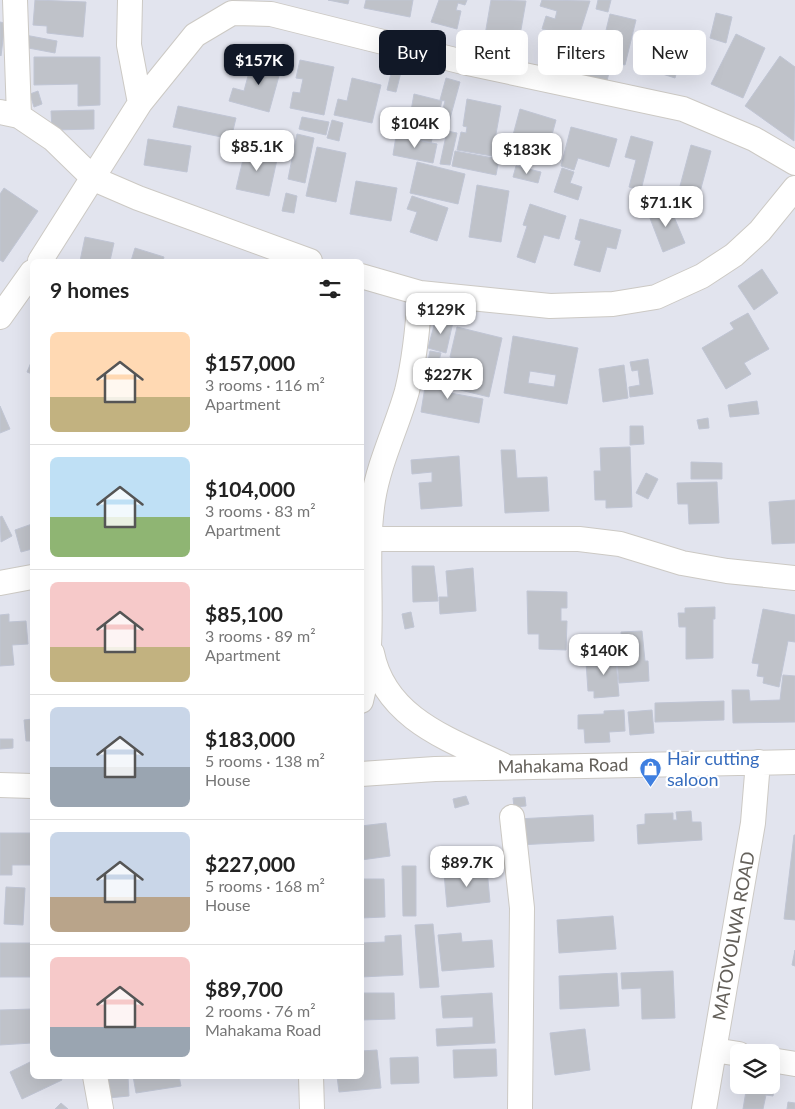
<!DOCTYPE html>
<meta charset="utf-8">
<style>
body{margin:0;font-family:Lato,sans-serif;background:#f2f2f2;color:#222;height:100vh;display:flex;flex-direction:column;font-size:19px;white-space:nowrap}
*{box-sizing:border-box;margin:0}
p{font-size:16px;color:#767676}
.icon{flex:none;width:28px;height:28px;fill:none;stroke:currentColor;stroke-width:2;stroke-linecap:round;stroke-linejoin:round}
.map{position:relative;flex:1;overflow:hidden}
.sheet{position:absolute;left:30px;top:259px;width:334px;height:820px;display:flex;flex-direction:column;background:#fff;border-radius:8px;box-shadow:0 5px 20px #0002}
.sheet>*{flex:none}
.banner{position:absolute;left:379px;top:30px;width:341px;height:45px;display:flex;gap:10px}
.tools{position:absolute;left:730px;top:1044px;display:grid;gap:10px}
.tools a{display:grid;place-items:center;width:50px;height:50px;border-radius:8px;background:#fff;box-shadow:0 5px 20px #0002;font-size:25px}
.price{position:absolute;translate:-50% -42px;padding:0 11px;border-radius:10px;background:#fff;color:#222;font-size:16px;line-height:32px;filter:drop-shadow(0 1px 2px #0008)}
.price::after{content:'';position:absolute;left:50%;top:30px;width:15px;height:11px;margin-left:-8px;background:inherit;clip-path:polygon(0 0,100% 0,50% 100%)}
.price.selected{background:#111827;color:#fff}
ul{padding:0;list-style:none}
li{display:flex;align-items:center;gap:15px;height:125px;padding:0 20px}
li+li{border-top:1px solid #e0e0e0}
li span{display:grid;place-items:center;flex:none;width:140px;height:100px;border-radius:8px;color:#555}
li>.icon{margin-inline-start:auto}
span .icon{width:60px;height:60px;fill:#fffc;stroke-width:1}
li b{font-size:21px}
h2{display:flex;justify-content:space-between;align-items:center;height:60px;padding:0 20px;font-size:21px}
.tag{padding:0 18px;border-radius:8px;background:#fff;box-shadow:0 5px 20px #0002;font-size:18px;line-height:45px}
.tag.selected{background:#111827;color:#fff}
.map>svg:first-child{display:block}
.building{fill:#bfc2c9;stroke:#c0c5d4;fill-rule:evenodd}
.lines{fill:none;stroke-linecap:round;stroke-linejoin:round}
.minor-casing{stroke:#ccc9c4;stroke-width:26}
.minor{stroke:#fff;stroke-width:24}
.labels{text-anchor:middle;stroke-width:4.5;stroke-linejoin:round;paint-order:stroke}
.shop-label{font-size:18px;fill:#366cbe;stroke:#fff;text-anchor:start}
.street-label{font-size:18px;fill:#64605a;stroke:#fff}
</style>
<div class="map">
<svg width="795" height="1109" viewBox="0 0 795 1109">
<rect width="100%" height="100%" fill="#e2e4ee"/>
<!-- building -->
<path class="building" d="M35 0 86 2 83 37 47 33V26L33 25Z
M328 0H349L348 4Z
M366 0H413L410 17 364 8Z
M439 0H467L465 5 458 3 456 10 461 11 457 29 431 22Z
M491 0 526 1 519 41 485 35Z
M542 0 590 1 570 64 546 56 553 32 542 29 546 16 555 19 557 11 540 6Z
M598 0H611L608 12 596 9Z
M716 13 732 17 726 43 710 38Z
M610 14 636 20 625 65 599 59Z
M0 22 5 23 1 56 0 55Z
M736 34 765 48 743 98 711 84Z
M25 35 57 41 55 53 23 47Z
M660 35 692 45 687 61 680 59 675 78 650 70Z
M780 56 795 67 794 141 745 106Z
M34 57H100V105L78 106V84L34 85Z
M253 57 282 65 269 112 229 101 233 88 244 91Z
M584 57 611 64 607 81 580 74Z
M300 60 334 67 324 115 290 108 293 92 300 93 303 79 296 78Z
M393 65 402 68 396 92 387 90Z
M352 78 381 85 372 123 334 115 338 99 347 101Z
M446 78 460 82 446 133 437 131 445 101 440 100Z
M38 91 42 104 34 107 30 94Z
M414 94 442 101 431 143 401 134 405 120 409 122Z
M467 99 501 106 492 156 457 150 461 132 466 133 467 127 463 126Z
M178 106 236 118 231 139 173 127Z
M520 109 556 120 549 146 513 135Z
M94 110V129L52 130 51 111Z
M302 117 329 122 326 135 299 129Z
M332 120 343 123 339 141 327 138Z
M571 127 617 139 609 167 578 158 574 170 561 166Z
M447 131 457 133 450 165 440 164Z
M297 134 314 138 305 183 288 179Z
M396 136 437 144 433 163 393 155Z
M631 136 653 142 641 190 629 187 636 160 625 157Z
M148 139 191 146 187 172 144 165Z
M691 145 711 151 700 192 680 186Z
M246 147 278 155 269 196 236 189Z
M317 147 346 153 336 202 306 196Z
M455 151 499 159 496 175 452 166Z
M417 162 465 174 458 204 410 193Z
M516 166 541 172 538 183 513 177Z
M562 168 574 172 570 183 582 187 578 200 554 192Z
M356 181 397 188 391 221 350 214Z
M477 185 509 191 501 242 469 237Z
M4 188 38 211 3 262 0 260V194Z
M286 193 297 196 294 213 282 211Z
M412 196 448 208 437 241 410 232 417 212 407 209Z
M530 204 566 216 559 239 544 235 535 263 517 257 527 226 523 225Z
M669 205 685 243 663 252 648 213Z
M580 219 621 230 616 249 607 247 600 272 574 265 581 241 575 239Z
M85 237 114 243 110 261H80Z
M135 248 164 257 163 261H131Z
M762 269 778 293 754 310 738 286Z
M748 313 769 349 744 363 751 374 726 389 702 348 734 329 730 323Z
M436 318 453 322 446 353 428 348Z
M457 327 502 338 489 397 448 387 453 362 470 366V362L450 357Z
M513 336 578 348 567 404 504 393ZM530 371 556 375 554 387 528 383Z
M430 351 441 353 437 368 427 366Z
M648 359 653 394 630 397 629 387 640 385 638 370 632 371 630 362Z
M32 360V374L27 372Z
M624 365 628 398 603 402 599 369Z
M428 368 449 371 445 392 483 399 479 423 421 412Z
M757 401 759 414 730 417 728 405Z
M0 406 10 429 0 433Z
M708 418 709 428 699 429 697 420Z
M630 426H643L644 444 630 445Z
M630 447 632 507 606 508V500H595L594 471H601L600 448Z
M501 450H515L517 478 547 477 549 511 505 513Z
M459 456 462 506 421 509 419 483 432 482V472L412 474 411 460Z
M691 462 722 463V479H691Z
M646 473 658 479 648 499 636 493Z
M717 482 719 523 689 524 688 504H678L677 483Z
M795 500V543L772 544 769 502Z
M2 516 12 536 1 542 0 517Z
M32 524V549L21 552 15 530Z
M412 566H434L438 601 413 602Z
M473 568 476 611 440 614 439 597H448L446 571Z
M527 591 567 592V608H561V621H567L566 650 539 649V634H528Z
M715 607V619H713V658L686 659V627H679L678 613H685V608Z
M763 609 795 615V642L788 641 779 687 763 683 764 677 757 676 759 664 752 663Z
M411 612 414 627 405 629 402 614Z
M9 614V622L26 621 28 644 12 645 14 665 0 666V615Z
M642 631 645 661H648L649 681 619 683 617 661H623L621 632Z
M619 651 620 660H616L619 696 594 698V691H588L586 662 605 660 604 652Z
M783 675 795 676V722L733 723 732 690H749L750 701 780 700Z
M724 701V720L655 722V703Z
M624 710 625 731 609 732 610 742 585 743 584 729H578V715L604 714V711Z
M652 710 654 733 630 735 628 712Z
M32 719V741H26L24 720Z
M0 739H13V748L0 749Z
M466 796 469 804 455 808 453 799Z
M525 797 526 806 514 807 513 798Z
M691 811 692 822H701L702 840 638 844 637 825 645 824V814L673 813V820H677L676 812Z
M593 815 594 841 518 845 517 819Z
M386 823 390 856 361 860V826Z
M0 833H32V865H12V875H0Z
M794 835H795V920L784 919Z
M402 866H416V916H403Z
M487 869 490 902 447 907 444 873Z
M361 879H384L385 917 361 918Z
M6 887 25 888 23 925 4 924Z
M613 916 616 949 559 953 557 920Z
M433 924 439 987 420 988 415 925Z
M461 933 462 942 492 940 494 967 442 971 438 935Z
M401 935 403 975 361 977V943L385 942V936Z
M0 943H32V977H0Z
M795 950V966L792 965Z
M673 971 675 1018 642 1019 641 988 622 989 621 973Z
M617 973 619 1006 560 1009 559 976Z
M361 993H394L395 1019 361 1020Z
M492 993 495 1043 437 1046 436 1029 473 1027V1017L443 1018 441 996Z
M32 1009V1043L0 1045V1010Z
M585 1029 590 1070 555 1075 550 1033Z
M496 1049 497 1076 454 1078 453 1050Z
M377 1050 381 1088 339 1092 337 1076H361V1051Z
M418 1057 419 1083 391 1084 390 1058Z
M32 1061V1076H60L62 1080 22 1099 10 1072Z
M106 1076H128L129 1096 108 1098Z
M133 1076H179L181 1086 136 1093Z
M771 1079 776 1080 773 1096 766 1095 763 1109H743L747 1085H771Z
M788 1102 795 1103V1109H787Z
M61 1103 68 1109H55Z"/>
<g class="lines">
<defs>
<path id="minor" d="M15 0 19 116
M140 103 195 35 232 13 271 14 463 62 683 109 754 139 795 163
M0 112 19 116 53 139 94 179 138 198 310 261
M40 261 140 103 129 45 130 0
M361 276 420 293 550 306 613 304 656 297 702 276 734 255 760 231 795 188
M0 317 32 272
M361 539H579L620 544 682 563 727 571 795 578
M0 583 32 577
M372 653C385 718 448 739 503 765
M361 701C378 636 363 566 373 500 379 462 397 427 407 391 415 358 418 326 420 293
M361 774 435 769 795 762
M0 785 32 786
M512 817 522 908 520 1109
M714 1050 739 1054
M771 1060 795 1064
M95 1076 101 1109
M311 1076 312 1109
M704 1109 753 823 758 762"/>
</defs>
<!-- minor casing -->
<use href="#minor" class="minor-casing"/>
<!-- minor -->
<use href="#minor" class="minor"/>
</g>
<!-- icons -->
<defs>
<symbol id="shop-pin" viewBox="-11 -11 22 30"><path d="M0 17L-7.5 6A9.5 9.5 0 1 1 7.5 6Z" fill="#3f7fe0" stroke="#fff"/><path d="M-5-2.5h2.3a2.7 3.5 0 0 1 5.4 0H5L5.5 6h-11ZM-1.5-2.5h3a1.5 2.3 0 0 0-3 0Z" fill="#fff"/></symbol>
</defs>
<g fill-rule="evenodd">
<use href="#shop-pin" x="638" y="756" width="25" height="34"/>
</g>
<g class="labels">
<!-- shop labels -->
<g class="shop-label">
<text x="667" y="765">Hair cutting<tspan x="667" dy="21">saloon</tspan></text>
</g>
<!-- street labels -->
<g class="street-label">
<text transform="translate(563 766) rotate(-1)" y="6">Mahakama Road</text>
<text transform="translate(734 936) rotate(-80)" y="6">MATOVOLWA ROAD</text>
</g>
</g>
</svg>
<div class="tools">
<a><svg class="icon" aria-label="layers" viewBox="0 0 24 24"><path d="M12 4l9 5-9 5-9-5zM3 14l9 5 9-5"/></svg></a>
</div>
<b class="price selected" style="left:259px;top:86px">$157K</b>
<b class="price" style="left:415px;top:149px">$104K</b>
<b class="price" style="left:257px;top:172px">$85.1K</b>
<b class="price" style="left:527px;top:175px">$183K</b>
<b class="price" style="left:666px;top:228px">$71.1K</b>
<b class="price" style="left:441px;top:335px">$129K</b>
<b class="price" style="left:448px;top:400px">$227K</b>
<b class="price" style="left:604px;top:676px">$140K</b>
<b class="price" style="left:467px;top:888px">$89.7K</b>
<div class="banner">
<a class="tag selected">Buy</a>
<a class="tag">Rent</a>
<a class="tag">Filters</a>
<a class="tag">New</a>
</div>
<section class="sheet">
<h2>9 homes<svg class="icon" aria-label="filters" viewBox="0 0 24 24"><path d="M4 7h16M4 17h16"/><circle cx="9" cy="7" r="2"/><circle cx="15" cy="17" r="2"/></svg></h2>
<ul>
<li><span style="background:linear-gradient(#ffd9b3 65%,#c2b280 0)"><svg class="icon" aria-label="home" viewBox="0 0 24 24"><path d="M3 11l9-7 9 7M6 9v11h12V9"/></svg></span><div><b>$157,000</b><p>3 rooms · 116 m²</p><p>Apartment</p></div></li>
<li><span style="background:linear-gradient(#bfe0f5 60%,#8fb573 0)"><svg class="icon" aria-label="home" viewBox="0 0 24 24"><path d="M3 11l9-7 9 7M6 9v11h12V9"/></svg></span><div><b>$104,000</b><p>3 rooms · 83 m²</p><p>Apartment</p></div></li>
<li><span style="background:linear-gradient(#f6c9c9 65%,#c2b280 0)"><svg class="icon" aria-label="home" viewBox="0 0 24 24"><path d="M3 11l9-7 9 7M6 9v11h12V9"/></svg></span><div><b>$85,100</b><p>3 rooms · 89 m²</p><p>Apartment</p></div></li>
<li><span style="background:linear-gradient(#c9d6e8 60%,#9aa5b1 0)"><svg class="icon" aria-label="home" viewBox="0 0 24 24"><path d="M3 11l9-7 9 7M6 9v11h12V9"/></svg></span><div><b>$183,000</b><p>5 rooms · 138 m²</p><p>House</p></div></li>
<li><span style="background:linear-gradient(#c9d6e8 65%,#b9a48a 0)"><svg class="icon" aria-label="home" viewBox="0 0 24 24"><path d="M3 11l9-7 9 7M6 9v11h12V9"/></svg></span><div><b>$227,000</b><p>5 rooms · 168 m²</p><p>House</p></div></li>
<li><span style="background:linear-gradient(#f6c9c9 70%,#9aa5b1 0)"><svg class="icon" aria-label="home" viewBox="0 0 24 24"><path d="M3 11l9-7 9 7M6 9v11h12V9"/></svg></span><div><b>$89,700</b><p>2 rooms · 76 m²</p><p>Mahakama Road</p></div></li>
</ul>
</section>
</div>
